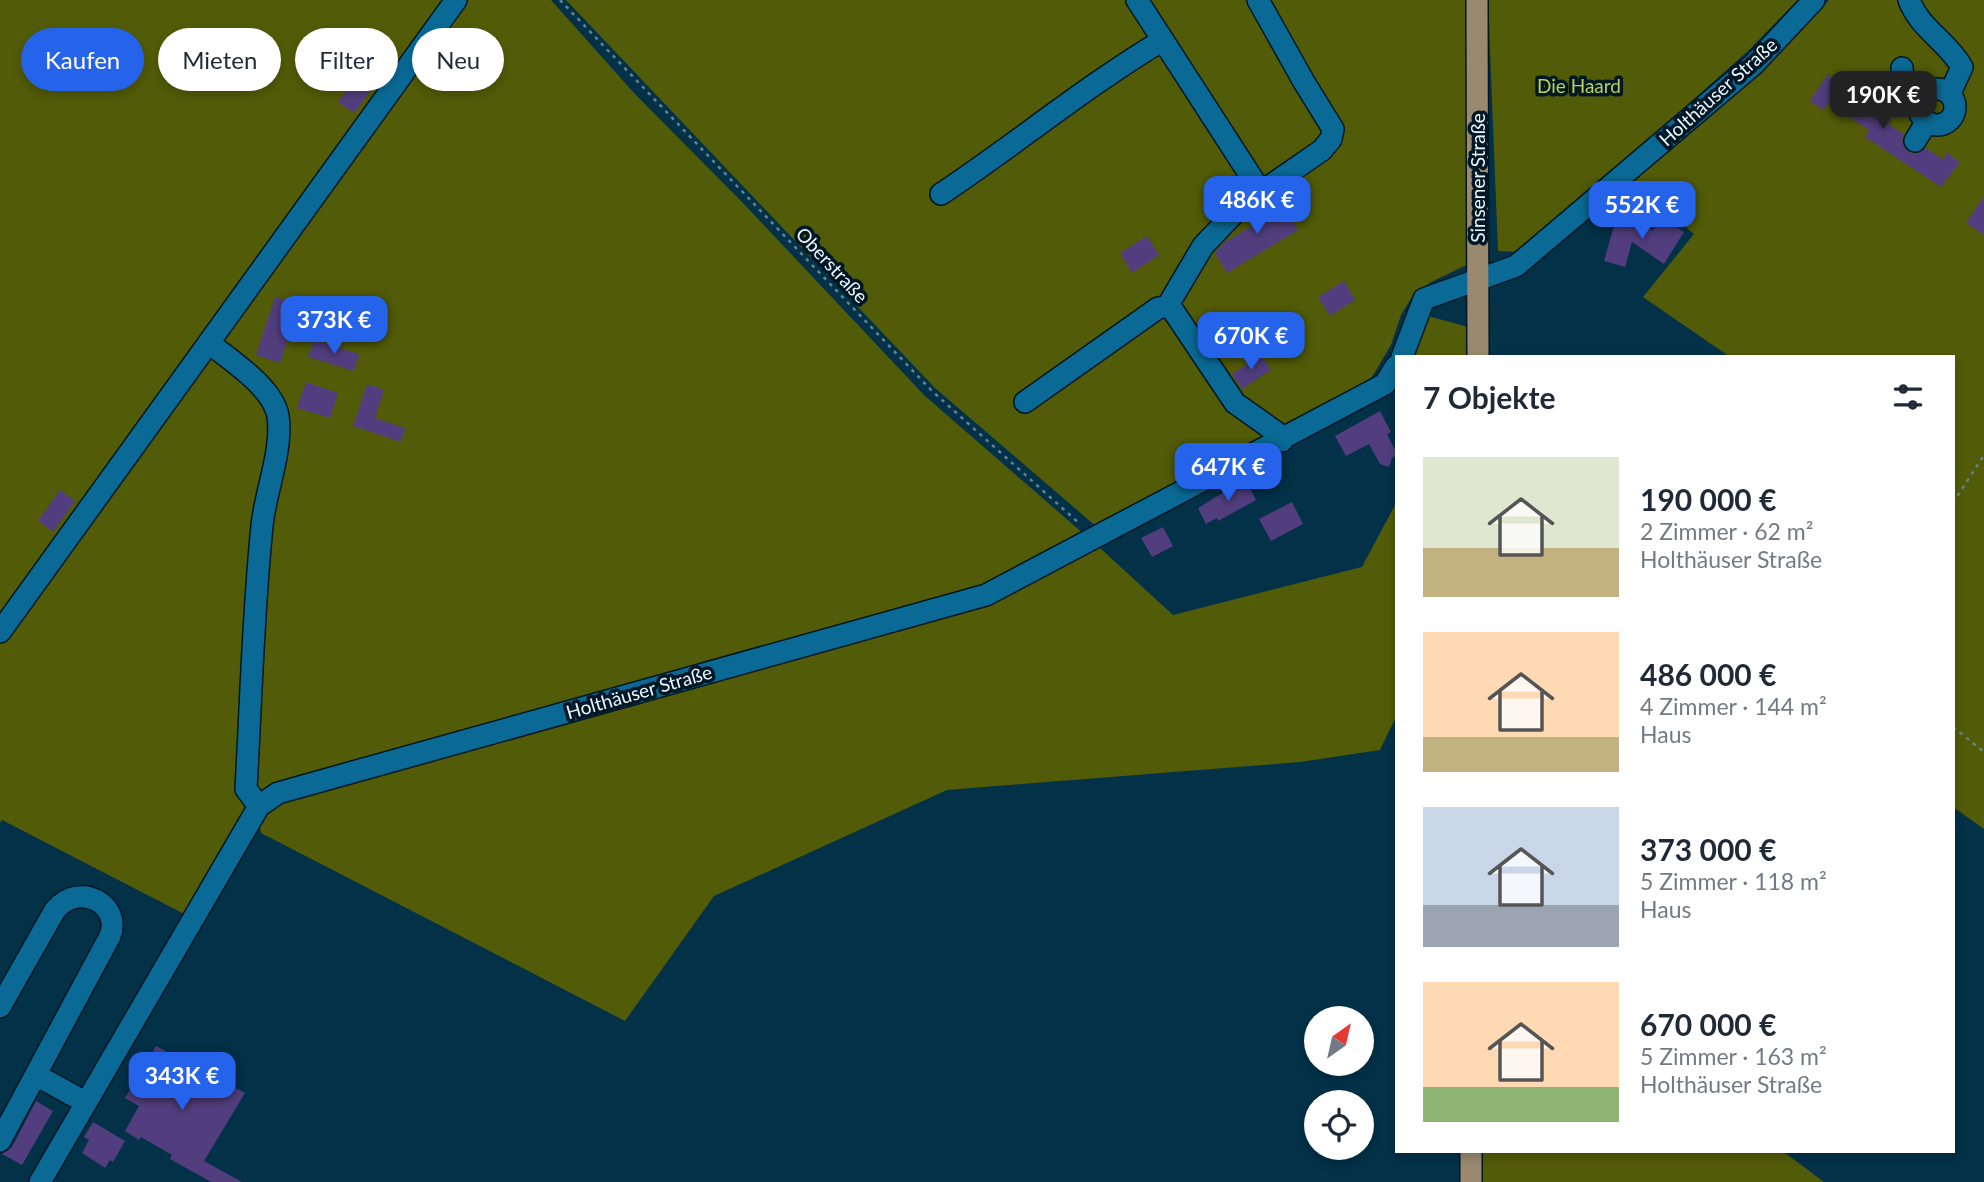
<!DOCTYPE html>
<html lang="de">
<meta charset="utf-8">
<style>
body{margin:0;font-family:Lato,sans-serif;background:#f6f6f7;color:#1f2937;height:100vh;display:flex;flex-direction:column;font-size:26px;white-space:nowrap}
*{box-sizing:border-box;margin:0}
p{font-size:23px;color:#747a83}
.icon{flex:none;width:38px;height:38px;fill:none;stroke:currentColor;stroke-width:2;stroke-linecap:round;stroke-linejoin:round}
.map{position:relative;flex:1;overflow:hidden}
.drawer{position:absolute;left:1395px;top:355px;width:560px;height:798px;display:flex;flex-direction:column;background:#fff;border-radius:0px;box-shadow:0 4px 10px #0003}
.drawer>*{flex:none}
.top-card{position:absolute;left:21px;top:28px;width:665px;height:63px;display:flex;gap:14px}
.needle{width:46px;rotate:34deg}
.controls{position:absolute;left:1304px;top:1006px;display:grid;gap:14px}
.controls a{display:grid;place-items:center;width:70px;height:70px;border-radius:50%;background:#fff;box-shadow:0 4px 10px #0003;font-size:35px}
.price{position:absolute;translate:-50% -60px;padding:0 16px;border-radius:14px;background:#2563eb;color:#fff;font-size:23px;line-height:46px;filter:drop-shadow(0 2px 4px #0008)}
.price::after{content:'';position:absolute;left:50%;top:42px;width:21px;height:16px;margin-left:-10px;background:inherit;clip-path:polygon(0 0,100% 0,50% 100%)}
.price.selected{background:#222;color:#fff}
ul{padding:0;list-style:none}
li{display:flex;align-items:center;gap:21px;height:175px;padding:0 28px}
li span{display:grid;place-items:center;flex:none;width:196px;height:140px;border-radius:0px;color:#555}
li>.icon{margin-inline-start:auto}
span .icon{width:84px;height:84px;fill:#fffc;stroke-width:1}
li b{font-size:30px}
h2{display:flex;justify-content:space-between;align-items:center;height:84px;padding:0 28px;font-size:30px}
.chip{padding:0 24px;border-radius:32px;background:#fff;box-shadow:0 4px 10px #0003;font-size:24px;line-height:63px}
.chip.selected{background:#2563eb;color:#fff}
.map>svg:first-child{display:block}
.green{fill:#525b07}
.building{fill:#523e7e}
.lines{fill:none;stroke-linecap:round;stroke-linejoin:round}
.minor-casing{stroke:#001725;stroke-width:24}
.major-casing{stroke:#001725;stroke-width:24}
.path{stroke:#638291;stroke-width:2.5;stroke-dasharray:3.5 5;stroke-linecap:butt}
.minor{stroke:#0a6a95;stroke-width:21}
.major{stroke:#9a896f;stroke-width:21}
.labels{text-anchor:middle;stroke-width:7;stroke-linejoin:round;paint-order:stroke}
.park-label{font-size:19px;fill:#becf51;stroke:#001725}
.street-label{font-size:19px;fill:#eef6fb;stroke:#001725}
</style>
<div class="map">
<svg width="1984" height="1182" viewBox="0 0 1984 1182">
<rect width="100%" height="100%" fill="#023148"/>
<!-- green -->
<path class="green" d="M0 0H551L634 93 743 203 925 396 1100 548 1173 615 1362 567 1396 503V717L1380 750 1300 762 947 790 714 896 625 1021 261 833 251 789 238 787 250 819 190 917 2 820 0 823Z
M566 0H1466L1470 76 1471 263 1431 282 1412 297 1401 315 1391 345 1372 377 1282 433 1098 528 935 388Z
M1488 0H1798L1749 50 1535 241 1519 252 1498 251Z
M1829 0H1984V829L1953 807V357H1730L1643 297 1694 234 1632 183 1771 62Z
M1428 316 1468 327V357H1412Z
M1481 1152H1784L1824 1182H1481Z"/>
<!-- building -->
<path class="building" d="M360 72 376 83 354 113 338 102Z
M1827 75 1892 118 1888 124 1904 134 1902 141 1908 152 1915 154 1926 148 1943 160 1947 153 1960 162 1941 187 1865 137 1869 130 1828 103 1824 110 1810 101Z
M1984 196V235L1966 223Z
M1278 197 1298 230 1227 273 1215 253 1225 242 1260 221 1255 212Z
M1661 217 1684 232 1664 264 1632 242 1625 267 1604 261 1616 219 1653 230Z
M1147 236 1159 255 1132 273 1120 253Z
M1344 281 1355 300 1330 316 1318 297Z
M275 297 299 305 280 363 256 355Z
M314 340 359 354 354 371 308 357Z
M1261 355 1271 370 1242 389 1232 374Z
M306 382 338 393 330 418 297 408Z
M367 384 384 390 375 418 405 428 401 442 353 426Z
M1380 411 1391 432 1387 434 1396 452V455L1392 458 1389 467 1380 464 1369 444 1346 456 1335 436Z
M1245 479 1256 500 1218 521 1217 518 1206 524 1198 508Z
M60 490 75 501 53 532 38 521Z
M1292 502 1303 524 1271 541 1259 519Z
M1163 527 1173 546 1152 557 1141 538Z
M156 1046 245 1093 204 1161 242 1182H211L170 1159 172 1155 141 1137 139 1140 125 1131 139 1106 125 1098Z
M36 1101 53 1111 22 1165 2 1154 12 1147Z
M93 1122 125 1141 113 1162 110 1160 105 1168 82 1153 89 1140 84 1137Z"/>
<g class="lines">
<defs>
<path id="minor" d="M1137 0 1261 192
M1258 0 1304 82 1333 129 1331 139 1322 150 1241 206 1203 246 1171 300 1170 306 1235 403 1276 432 1282 441
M1909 0C1920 29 1947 41 1962 67L1950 93
M1902 68 1903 77 1922 96
M1919 107a18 18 0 1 1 36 0a18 18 0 1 1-36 0Z
M1915 141 1927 121
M941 194C1016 144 1086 86 1163 40
M209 343C230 360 273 387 278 416 283 451 265 492 262 526 253 613 251 701 246 789L259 806
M1402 357 1424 299 1516 266 1754 64 1814 0
M1025 402 1158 308 1170 306
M0 632 456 0
M0 1007 55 910C81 880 122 906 110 936L0 1141
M36 1075 85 1102
M40 1182 259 806 278 793 986 595 1385 384 1396 366"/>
<path id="major" d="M1477 0 1478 357
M1471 1182V1152"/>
</defs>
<!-- minor casing -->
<use href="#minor" class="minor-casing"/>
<!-- major casing -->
<use href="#major" class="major-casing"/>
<!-- path -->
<path class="path" d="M560 0 932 391 1080 524
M1953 503 1984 455
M1953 727 1984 752"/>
<!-- minor -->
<use href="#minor" class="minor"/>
<!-- major -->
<use href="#major" class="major"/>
</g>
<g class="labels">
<!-- park labels -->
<g class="park-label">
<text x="1579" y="93">Die Haard</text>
</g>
<!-- street labels -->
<g class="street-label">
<text transform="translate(1718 92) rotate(-42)" y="7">Holthäuser Straße</text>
<text transform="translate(1478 178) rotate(-90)" y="7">Sinsener Straße</text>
<text transform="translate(832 265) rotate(47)" y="7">Oberstraße</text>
<text transform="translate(639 692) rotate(-16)" y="7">Holthäuser Straße</text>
</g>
</g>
</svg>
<div class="controls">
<a><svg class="needle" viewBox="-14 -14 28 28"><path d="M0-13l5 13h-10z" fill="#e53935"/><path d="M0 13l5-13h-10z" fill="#747a83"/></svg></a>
<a><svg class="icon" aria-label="locate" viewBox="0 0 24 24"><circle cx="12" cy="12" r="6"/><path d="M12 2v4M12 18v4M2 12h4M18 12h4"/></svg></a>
</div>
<b class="price selected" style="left:1883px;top:131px">190K €</b>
<b class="price" style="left:1257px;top:236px">486K €</b>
<b class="price" style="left:1642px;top:241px">552K €</b>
<b class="price" style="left:334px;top:356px">373K €</b>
<b class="price" style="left:1251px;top:372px">670K €</b>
<b class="price" style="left:1228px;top:503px">647K €</b>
<b class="price" style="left:182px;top:1112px">343K €</b>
<div class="top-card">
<a class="chip selected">Kaufen</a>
<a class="chip">Mieten</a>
<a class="chip">Filter</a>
<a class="chip">Neu</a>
</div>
<section class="drawer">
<h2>7 Objekte<svg class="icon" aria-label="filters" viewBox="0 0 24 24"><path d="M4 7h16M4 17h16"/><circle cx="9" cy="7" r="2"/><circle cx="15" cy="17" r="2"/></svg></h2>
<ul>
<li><span style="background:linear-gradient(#dfe7d0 65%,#c2b280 0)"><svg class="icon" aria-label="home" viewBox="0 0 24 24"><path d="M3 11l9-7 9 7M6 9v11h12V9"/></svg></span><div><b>190 000 €</b><p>2 Zimmer · 62 m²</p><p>Holthäuser Straße</p></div></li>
<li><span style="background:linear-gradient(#ffd9b3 75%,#c2b280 0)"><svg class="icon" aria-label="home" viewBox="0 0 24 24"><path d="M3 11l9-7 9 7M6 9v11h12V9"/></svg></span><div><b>486 000 €</b><p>4 Zimmer · 144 m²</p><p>Haus</p></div></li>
<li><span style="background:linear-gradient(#c9d6e8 70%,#9aa5b1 0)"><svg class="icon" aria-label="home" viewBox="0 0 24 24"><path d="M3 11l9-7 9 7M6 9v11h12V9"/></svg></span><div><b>373 000 €</b><p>5 Zimmer · 118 m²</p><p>Haus</p></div></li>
<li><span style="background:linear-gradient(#ffd9b3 75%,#8fb573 0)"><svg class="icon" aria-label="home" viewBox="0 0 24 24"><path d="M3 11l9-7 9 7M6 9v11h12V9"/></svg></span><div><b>670 000 €</b><p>5 Zimmer · 163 m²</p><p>Holthäuser Straße</p></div></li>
</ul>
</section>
</div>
